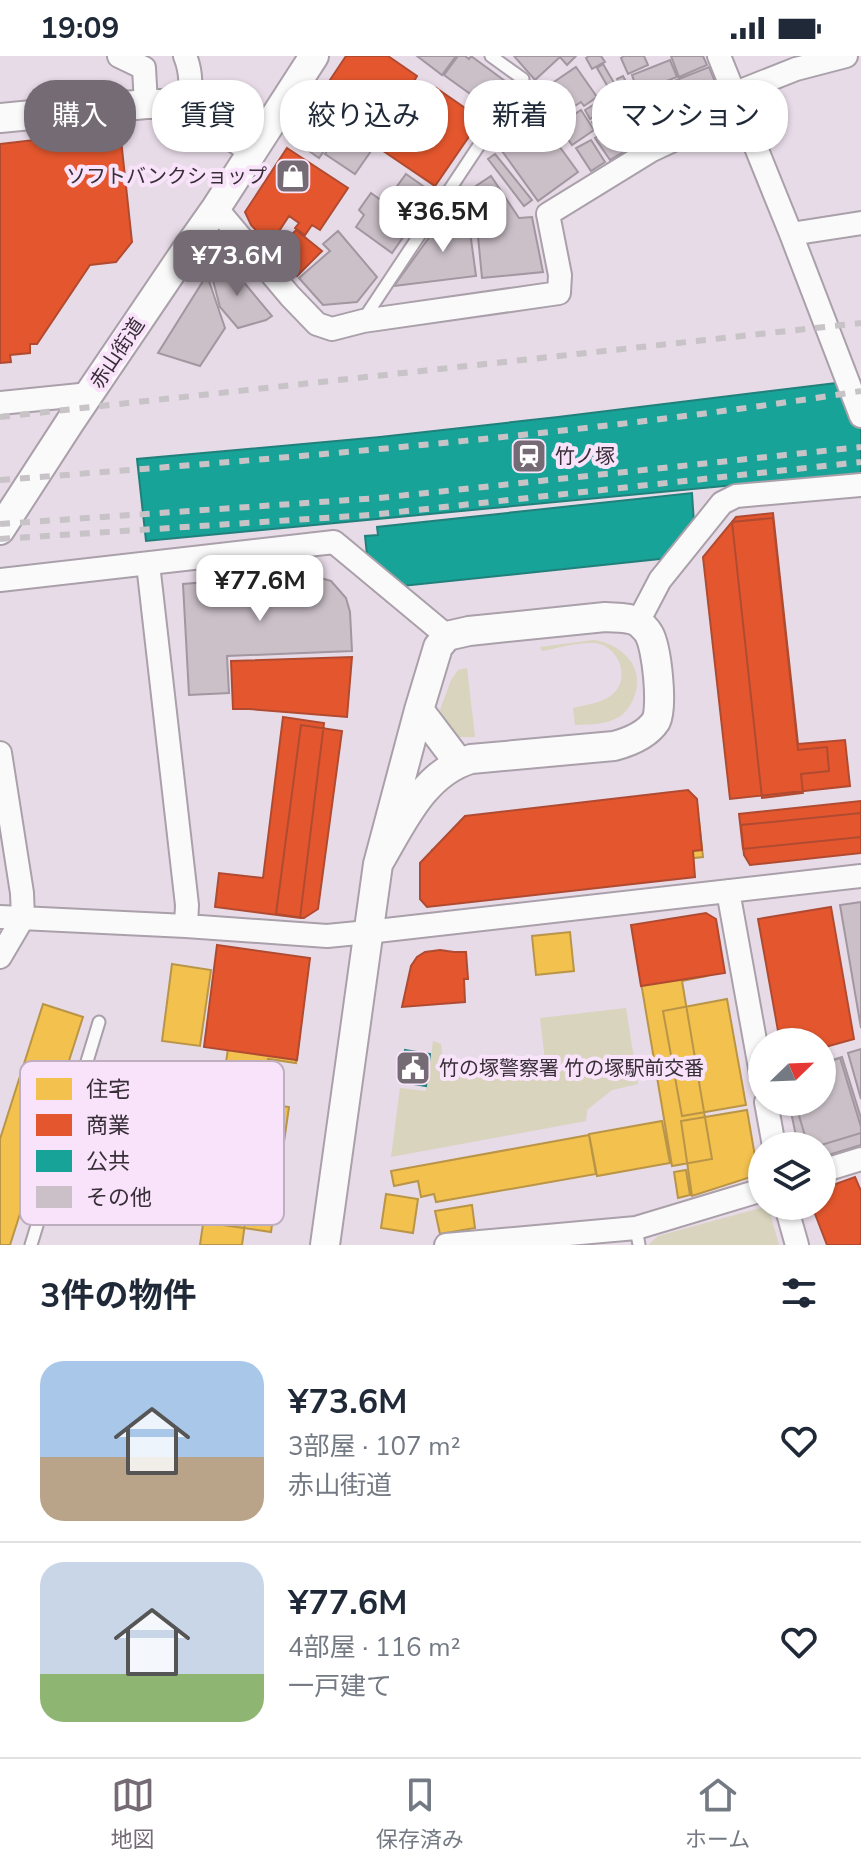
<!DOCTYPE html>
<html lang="ja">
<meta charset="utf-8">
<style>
body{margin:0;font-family:"Nunito Sans","Noto Sans JP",sans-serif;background:#f2f2f3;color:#1f2937;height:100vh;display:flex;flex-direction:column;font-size:30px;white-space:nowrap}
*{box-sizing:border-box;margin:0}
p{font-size:26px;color:#747a83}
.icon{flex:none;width:44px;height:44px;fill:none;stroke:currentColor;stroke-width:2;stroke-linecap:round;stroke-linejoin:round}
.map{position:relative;height:1189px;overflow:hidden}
.details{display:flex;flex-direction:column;background:#fff;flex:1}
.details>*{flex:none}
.hud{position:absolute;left:24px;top:24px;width:814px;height:72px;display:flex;gap:16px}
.needle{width:52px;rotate:67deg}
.fabs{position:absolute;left:748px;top:972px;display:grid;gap:16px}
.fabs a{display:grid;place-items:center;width:88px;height:88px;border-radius:50%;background:#fff;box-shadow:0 2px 6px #0004;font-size:40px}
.price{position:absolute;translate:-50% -68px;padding:0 18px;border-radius:16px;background:#fff;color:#222;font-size:26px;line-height:52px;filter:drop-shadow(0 2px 4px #0008)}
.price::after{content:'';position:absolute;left:50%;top:48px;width:24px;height:18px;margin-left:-12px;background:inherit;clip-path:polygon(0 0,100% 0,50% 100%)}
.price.current{background:#756b75;color:#fff}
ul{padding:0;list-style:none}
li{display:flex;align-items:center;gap:24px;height:200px;padding:0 40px}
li+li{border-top:2px solid #e0e1e3}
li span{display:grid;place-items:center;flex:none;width:224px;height:160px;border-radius:24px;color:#555}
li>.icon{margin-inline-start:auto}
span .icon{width:96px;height:96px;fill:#fffc;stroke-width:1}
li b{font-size:34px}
h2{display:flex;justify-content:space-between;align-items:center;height:96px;padding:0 40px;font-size:34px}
.pill{padding:0 28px;border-radius:32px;background:#fff;box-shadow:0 2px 6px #0004;font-size:28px;line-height:72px}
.pill.current{background:#756b75;color:#fff}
.status{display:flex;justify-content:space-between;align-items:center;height:56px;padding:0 40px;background:#fff;direction:ltr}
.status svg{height:22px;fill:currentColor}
.tabs{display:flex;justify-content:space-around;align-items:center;height:112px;border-top:2px solid #e0e1e3;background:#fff;font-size:22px;color:#747a83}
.tabs a{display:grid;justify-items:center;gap:4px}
.tabs .current{color:#756b75}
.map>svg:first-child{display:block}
.green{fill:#d8d4bd}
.homes{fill:#f2c14e;stroke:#ba9547;stroke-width:2}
.shops{fill:#e4572e;stroke:#b04b31;stroke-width:2}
.public{fill:#17a398;stroke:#21807b;stroke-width:2}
.building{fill:#cbc0c8;stroke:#a297a0;stroke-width:2}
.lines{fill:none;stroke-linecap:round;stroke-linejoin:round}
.service-casing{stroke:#a9a0a9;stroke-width:15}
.minor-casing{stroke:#a9a0a9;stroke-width:26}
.tertiary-casing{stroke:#a9a0a9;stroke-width:32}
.service{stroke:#fbfafb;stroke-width:11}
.minor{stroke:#fbfafb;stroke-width:22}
.tertiary{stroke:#fbfafb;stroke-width:28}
.rail{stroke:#c7c3c7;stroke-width:6;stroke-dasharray:10 10;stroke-linecap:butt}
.labels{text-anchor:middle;stroke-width:8;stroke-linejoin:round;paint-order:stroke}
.poi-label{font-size:20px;fill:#372e37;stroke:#f9e3fa;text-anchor:start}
.street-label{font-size:20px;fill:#372e37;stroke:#f9e3fa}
.key{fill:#f9e3fa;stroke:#bfadc0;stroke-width:2}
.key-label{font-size:22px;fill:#372e37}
</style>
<div class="status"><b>19:09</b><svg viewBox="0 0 49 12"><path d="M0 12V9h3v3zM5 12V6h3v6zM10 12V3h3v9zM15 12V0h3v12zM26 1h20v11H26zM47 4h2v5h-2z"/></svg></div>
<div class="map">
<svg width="861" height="1189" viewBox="0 0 861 1189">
<rect width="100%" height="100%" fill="#e7dbe7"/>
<!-- green -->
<path class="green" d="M594 584C622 588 646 612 634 641 631 649 626 657 619 661 606 669 590 668 575 669L573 652C586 649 606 646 615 636 631 618 616 588 594 587 577 586 558 592 542 595L540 591Z
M467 612 475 681H454L440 654 451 624 458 614Z
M626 952 638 1028 612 1034 587 1054 586 1065 391 1101 400 1032 426 1035 433 985 441 988 444 1015 545 1004 540 962Z
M768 1150 779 1189H648L658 1180Z"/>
<!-- homes -->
<path class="homes" d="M699 765 703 801 436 830 432 794Z
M570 876 574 915 536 919 532 880Z
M676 884 678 899 703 895 707 920 682 925 712 1103 672 1110 635 891Z
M242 894 284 900 274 975 300 978 296 1007 268 1003 242 1189H200Z
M172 908 211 914 200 990 162 985Z
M727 943 746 1049 682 1060 663 955Z
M43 948 83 961 10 1189H0V1083Z
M197 1037 289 1051 271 1176 180 1163Z
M747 1054 757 1112 754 1120 692 1140 681 1065Z
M662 1065 670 1107 597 1120 589 1078Z
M589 1079 596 1118 436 1146 434 1138 421 1141 418 1125 394 1130 391 1115Z
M686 1114 690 1139 678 1142 674 1116Z
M386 1138 418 1143 413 1177 381 1172Z
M472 1149 475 1172 440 1178 435 1155Z"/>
<!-- shops -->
<path class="shops" d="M346 0H388L417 20 413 27 431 39 436 32 481 63 435 130 314 48Z
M713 35 714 38 720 35 727 52 678 71 671 52Z
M120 74 132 186 116 206 90 209 37 288H30V297L10 299 11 306 0 307V88Z
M287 92 348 132 320 174 312 169 305 179 295 172 299 167 289 160 270 189 251 169 245 156Z
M296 174 322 195 297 220 274 196Z
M773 457 798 688 845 684 850 730 730 743 703 501 736 461Z
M773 462 798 694 827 691 829 715 801 718 803 737 762 742 732 466Z
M352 601 347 661 249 653H233L231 605Z
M283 661 324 667 300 862 215 851 219 817 263 822Z
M301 669 342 675 318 853 304 862 276 858Z
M688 734 697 743 702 794 693 795 695 821 427 851 420 843V807L465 760Z
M861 745V781L743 793 739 758Z
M861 757V797L750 809 744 799 741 769Z
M831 851 854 983 822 992V986H780L758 863Z
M706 857 716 863 725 917 641 930 631 869Z
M217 889 310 902 297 1004 204 991Z
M440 894 454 896H466L468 923H464L465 946 402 951 411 910 417 901 425 896Z
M855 1121 861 1135V1189H827L812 1150H822V1133Z"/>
<!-- public -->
<path class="public" d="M861 324V417L146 485 137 403 380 381 558 361Z
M692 437 694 467 669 502 402 530 367 499 365 480 378 479 377 471Z
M405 994 430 998 426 1030 401 1026Z"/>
<!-- building -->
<path class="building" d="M417 0H456L442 19Z
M458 0H465L469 3 471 0 505 25 487 50 444 19Z
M514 0H576L567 9 560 1 535 24Z
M589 0H601L605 6 592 13 586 2Z
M624 0H644L648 9 628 18 621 2Z
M671 0H703L707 9 679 21Z
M670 4 677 21 638 36 632 19Z
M603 8 630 54 623 57 597 12Z
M576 11 597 41 584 50 581 46 564 57 562 53 558 56 544 35 546 34 545 32Z
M709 11 717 31 682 45 674 25Z
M623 20 635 43 629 47 617 23Z
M671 29 679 47 666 53 675 72 648 84 631 48Z
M608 40 614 48 590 63 585 54Z
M530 50 578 116 538 145 502 95 507 91 502 84 515 74 513 70 527 60 524 55Z
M616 53 621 61 597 74 592 66Z
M581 54 594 74 572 89 555 65 566 57 569 62Z
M315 55 340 72 319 102 295 85Z
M631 61 642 86 627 94 613 70Z
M608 74 623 96 610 104 595 82Z
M341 75 371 95 355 118 325 98Z
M591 84 605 106 591 115 576 92Z
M495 98 532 144 524 150 488 103Z
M406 118 433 137 415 163 387 144Z
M491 120 519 162 532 161 543 216 482 222 477 170 458 142Z
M371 137 413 167 392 197 356 171 364 159 359 154Z
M449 154 469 168 476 220 394 230Z
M338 175 377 221 357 246 323 249 299 222 330 195 323 188Z
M226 205 272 260 266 264 238 272 220 251 211 217Z
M205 222 209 225 225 272 200 310 158 297Z
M307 518 331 525 346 542 350 556 352 595 227 600 229 637 189 639 183 528Z
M861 846V972L840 849Z
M861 993V1043L848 997Z
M842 1001 861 1062V1089L822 1101V1090H798L789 1046H822V1007Z
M840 1002 861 1071V1077L818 1090H808L795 1046H822V1008Z"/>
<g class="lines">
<defs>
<path id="service" d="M363 264 523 23 491 0
M636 1172 639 1189
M31 1189 99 966"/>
<path id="minor" d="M119 0 144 12 146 48
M185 0C192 17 191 32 188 50
M719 0 791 178 861 360
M733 38 796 13 846 0
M216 152 290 240 317 268 332 273 363 265 559 237 560 219 548 158 652 94 682 80 743 62
M791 178 861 167
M0 347 90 338
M148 508 187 849 186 870
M0 524 334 486 447 580
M638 566 660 524 722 447 736 440 861 429
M0 697 22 837 23 862 0 901
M728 835 762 1023
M0 861 186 870 327 880 368 876 861 820
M766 1046 774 1090
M822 1115 861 1103
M786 1150 797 1189
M446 1189 636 1172 762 1134"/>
<path id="tertiary" d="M0 62 146 48H179L188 50 253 94
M0 474 70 366 185 196 216 152 314 0
M419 654 459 707
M325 1189 378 808 419 654 438 591 447 580 469 575 605 561C615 562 627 561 636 565 640 567 647 574 649 578 657 592 663 651 656 665 647 679 629 686 614 690L471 703C423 717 402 768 378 808"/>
</defs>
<!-- service casing -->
<use href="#service" class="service-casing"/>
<!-- minor casing -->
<use href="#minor" class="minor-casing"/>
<!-- tertiary casing -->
<use href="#tertiary" class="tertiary-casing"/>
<!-- service -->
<use href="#service" class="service"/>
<!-- minor -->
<use href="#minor" class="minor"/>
<!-- tertiary -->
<use href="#tertiary" class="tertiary"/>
<!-- rail -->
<path class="rail" d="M0 361 861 267
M0 424C287 402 576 380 861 335
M0 468 379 442 861 391
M0 483 370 459 861 406"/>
</g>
<!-- icons -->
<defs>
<symbol id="shop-square" viewBox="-11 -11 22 22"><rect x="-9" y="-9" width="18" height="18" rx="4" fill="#756b75" stroke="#f9e3fa"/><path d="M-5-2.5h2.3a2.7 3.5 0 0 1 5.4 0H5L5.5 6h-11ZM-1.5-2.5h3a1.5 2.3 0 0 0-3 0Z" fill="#fff"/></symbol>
<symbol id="station-square" viewBox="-11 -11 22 22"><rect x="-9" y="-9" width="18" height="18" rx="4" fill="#756b75" stroke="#f9e3fa"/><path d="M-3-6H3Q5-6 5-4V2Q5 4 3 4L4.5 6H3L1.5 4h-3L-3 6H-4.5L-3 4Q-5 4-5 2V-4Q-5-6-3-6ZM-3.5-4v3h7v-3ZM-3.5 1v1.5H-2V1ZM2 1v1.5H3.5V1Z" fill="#fff"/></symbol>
<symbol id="civic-square" viewBox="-11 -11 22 22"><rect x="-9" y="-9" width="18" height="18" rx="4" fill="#756b75" stroke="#f9e3fa"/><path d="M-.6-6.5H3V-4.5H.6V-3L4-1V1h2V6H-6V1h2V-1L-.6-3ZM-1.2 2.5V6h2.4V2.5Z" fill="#fff"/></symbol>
</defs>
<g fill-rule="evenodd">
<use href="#shop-square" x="273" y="100" width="40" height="40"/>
<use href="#station-square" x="509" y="380" width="40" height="40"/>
<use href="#civic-square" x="393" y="992" width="40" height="40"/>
</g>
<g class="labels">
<!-- poi labels -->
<g class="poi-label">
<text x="267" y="127" text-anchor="end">ソフトバンクショップ</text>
<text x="555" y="407">竹ノ塚</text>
<text x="439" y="1019">竹の塚警察署 竹の塚駅前交番</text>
</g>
<!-- street labels -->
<g class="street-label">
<text transform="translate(117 297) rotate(-56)" y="7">赤山街道</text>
</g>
</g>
<!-- legend -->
<rect x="20" y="1005" width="264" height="164" rx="12" class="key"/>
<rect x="36" y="1022" width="36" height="22" fill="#f2c14e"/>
<rect x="36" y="1058" width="36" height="22" fill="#e4572e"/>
<rect x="36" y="1094" width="36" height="22" fill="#17a398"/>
<rect x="36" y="1130" width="36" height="22" fill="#cbc0c8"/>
<g class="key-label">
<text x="86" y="1041">住宅</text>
<text x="86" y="1077">商業</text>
<text x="86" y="1113">公共</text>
<text x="86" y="1149">その他</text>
</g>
</svg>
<div class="fabs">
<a><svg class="needle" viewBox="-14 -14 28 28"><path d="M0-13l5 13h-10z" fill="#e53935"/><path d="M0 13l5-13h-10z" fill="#747a83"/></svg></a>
<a><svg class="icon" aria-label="layers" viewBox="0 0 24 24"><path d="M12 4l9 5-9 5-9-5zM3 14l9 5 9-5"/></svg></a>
</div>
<b class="price" style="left:443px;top:198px">¥36.5M</b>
<b class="price current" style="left:237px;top:242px">¥73.6M</b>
<b class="price" style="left:260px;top:567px">¥77.6M</b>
<div class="hud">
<a class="pill current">購入</a>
<a class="pill">賃貸</a>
<a class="pill">絞り込み</a>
<a class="pill">新着</a>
<a class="pill">マンション</a>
</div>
</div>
<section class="details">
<h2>3件の物件<svg class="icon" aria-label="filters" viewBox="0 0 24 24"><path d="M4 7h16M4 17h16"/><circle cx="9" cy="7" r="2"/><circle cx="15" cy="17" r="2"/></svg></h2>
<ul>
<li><span style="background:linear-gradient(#a9c7e8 60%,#b9a48a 0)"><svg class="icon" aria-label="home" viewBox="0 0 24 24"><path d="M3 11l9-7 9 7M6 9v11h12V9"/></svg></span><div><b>¥73.6M</b><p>3部屋 · 107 m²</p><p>赤山街道</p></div><svg class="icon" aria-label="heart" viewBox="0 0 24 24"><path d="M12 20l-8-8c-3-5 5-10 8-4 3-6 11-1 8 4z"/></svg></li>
<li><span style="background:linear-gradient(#c9d6e8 70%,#8fb573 0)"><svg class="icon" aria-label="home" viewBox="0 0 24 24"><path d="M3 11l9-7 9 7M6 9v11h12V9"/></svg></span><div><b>¥77.6M</b><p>4部屋 · 116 m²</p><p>一戸建て</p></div><svg class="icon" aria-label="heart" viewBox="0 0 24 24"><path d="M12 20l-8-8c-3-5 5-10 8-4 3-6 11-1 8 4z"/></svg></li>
</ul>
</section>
<nav class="tabs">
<a class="current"><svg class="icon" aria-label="map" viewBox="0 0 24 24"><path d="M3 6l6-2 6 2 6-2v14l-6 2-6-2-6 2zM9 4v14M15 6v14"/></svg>地図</a>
<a><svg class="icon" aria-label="saved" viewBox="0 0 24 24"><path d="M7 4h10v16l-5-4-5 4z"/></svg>保存済み</a>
<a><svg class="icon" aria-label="home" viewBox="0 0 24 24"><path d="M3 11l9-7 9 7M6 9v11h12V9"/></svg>ホーム</a>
</nav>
